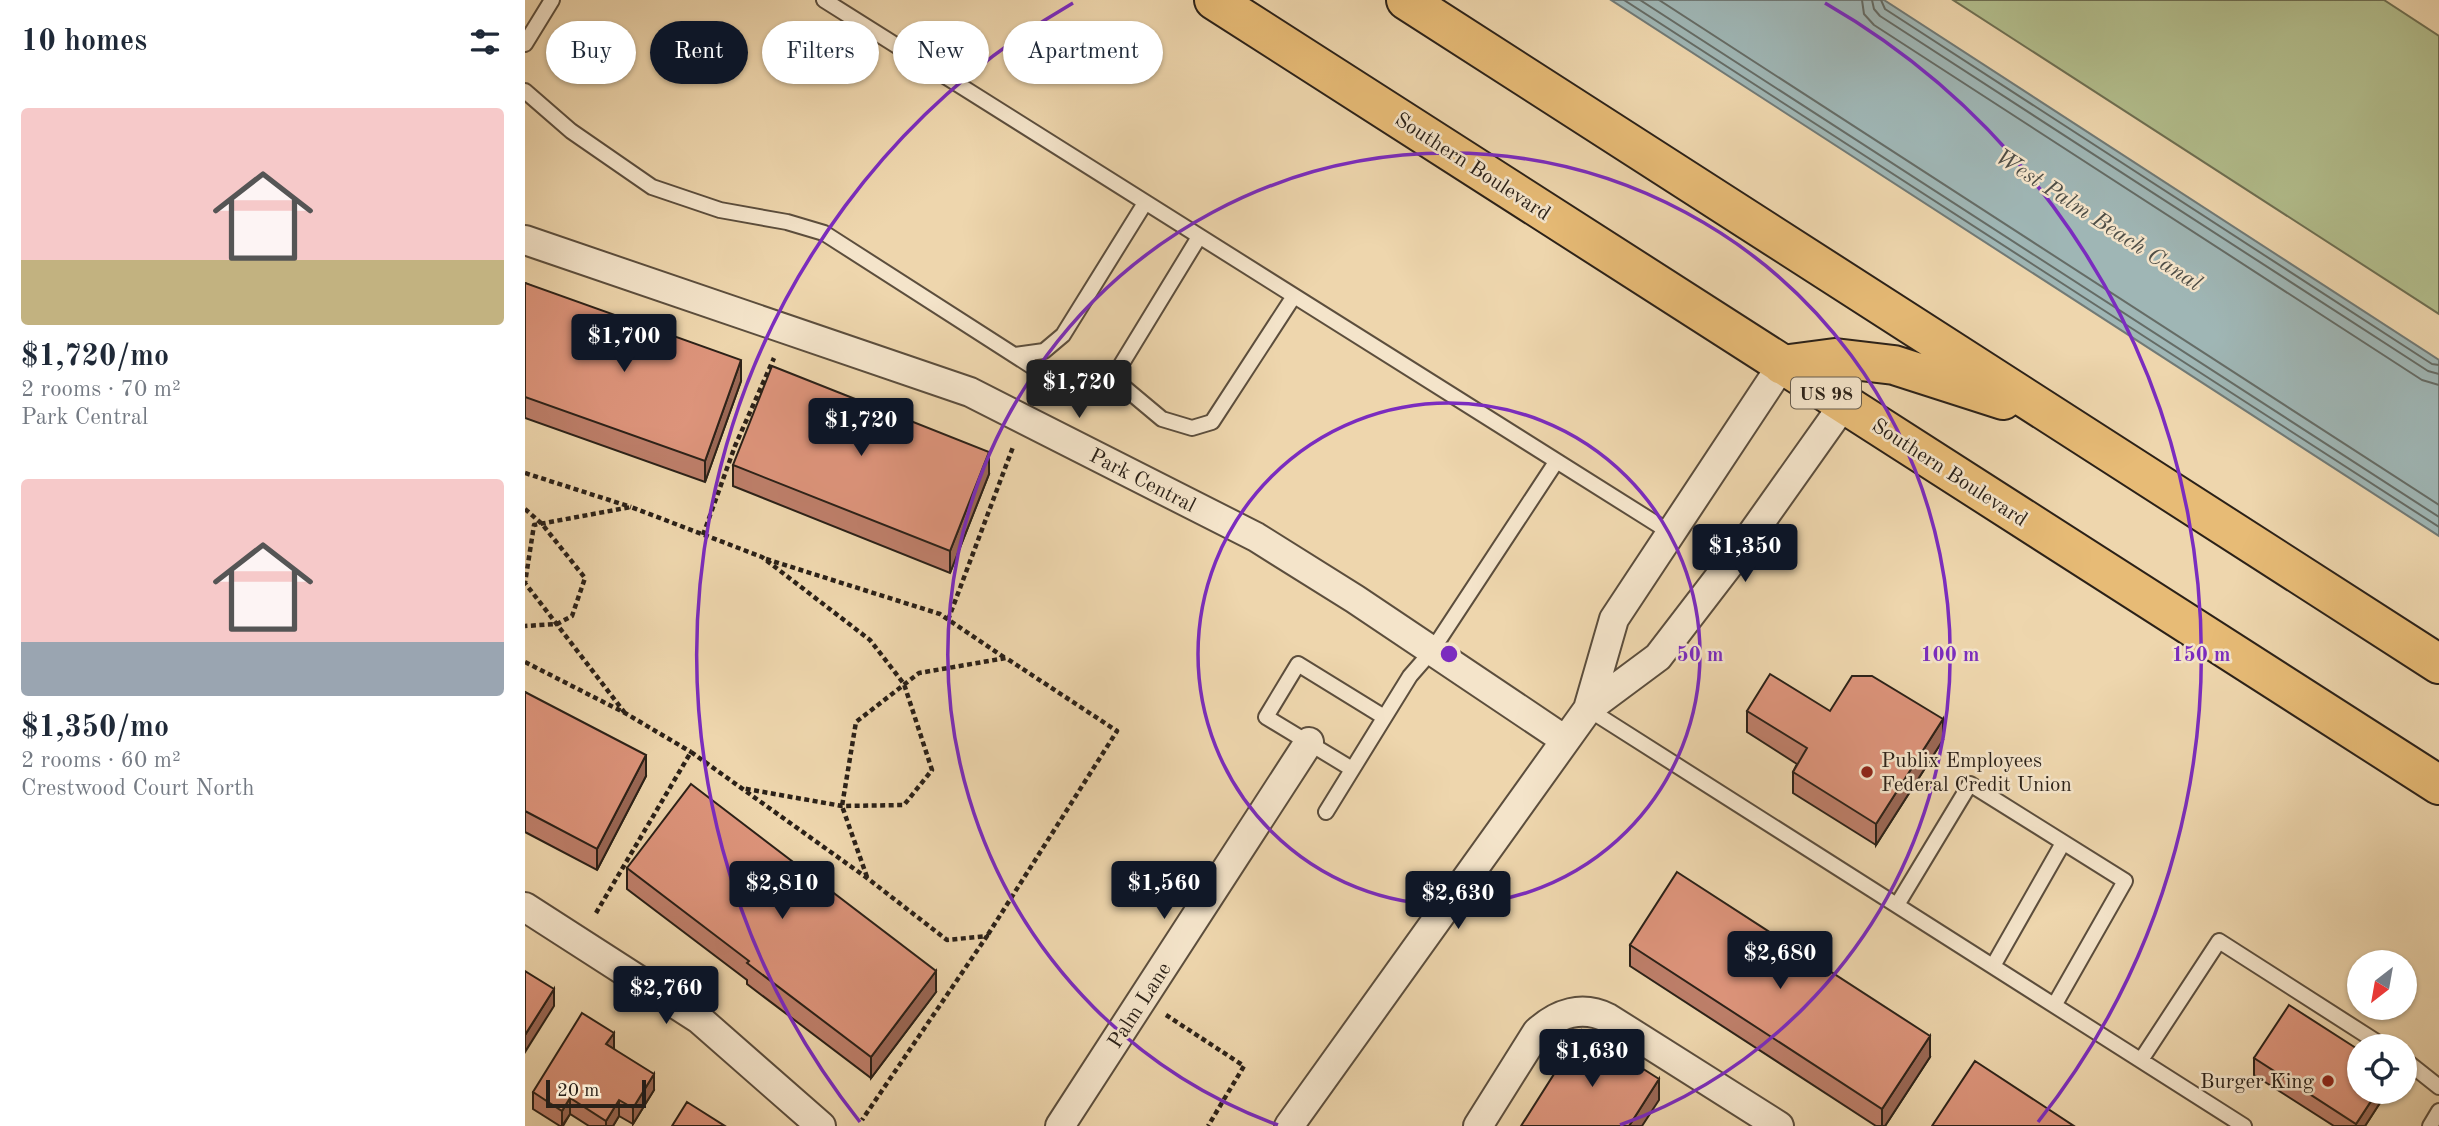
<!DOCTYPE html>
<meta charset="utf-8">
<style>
body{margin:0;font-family:"Old Standard TT",serif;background:#f2f2f3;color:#1f2937;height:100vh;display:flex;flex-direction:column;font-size:26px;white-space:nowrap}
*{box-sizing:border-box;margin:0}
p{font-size:23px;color:#747a83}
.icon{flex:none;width:38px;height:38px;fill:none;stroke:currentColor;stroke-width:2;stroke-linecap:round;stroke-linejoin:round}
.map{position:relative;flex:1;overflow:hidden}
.details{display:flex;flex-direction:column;background:#fff;width:525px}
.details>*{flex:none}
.banner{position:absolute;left:21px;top:21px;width:665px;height:63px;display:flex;gap:14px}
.needle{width:46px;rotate:211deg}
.buttons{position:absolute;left:1822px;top:950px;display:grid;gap:14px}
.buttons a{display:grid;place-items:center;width:70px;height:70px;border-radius:50%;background:#fff;box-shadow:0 2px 5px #0004;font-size:35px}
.scale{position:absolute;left:21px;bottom:18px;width:100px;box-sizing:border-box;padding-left:7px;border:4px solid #2b2118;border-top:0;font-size:19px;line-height:24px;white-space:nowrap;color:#2b2118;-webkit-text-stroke:5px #f4e4ca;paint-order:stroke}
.price{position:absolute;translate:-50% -60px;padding:0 16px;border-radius:7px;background:#111827;color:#fff;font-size:23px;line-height:46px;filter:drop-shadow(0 2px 4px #0008)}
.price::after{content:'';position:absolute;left:50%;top:42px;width:21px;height:16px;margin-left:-10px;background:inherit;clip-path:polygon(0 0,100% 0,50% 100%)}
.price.active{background:#222;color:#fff}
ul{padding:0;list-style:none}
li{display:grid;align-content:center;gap:14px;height:371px;padding:0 21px}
li span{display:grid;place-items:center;height:217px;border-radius:7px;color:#555}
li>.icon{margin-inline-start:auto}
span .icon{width:126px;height:126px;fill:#fffc;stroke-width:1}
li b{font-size:30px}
h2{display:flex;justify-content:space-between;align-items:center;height:84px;padding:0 21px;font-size:30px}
.tag{padding:0 24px;border-radius:32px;background:#fff;box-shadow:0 2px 5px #0004;font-size:24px;line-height:63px}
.tag.active{background:#111827;color:#fff}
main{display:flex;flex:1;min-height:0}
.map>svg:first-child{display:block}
.green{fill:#b3bf8e;stroke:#6f7053;stroke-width:2}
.water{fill:#9fb6b5;stroke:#717a76;stroke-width:2}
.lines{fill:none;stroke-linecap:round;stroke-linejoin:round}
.shore{stroke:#656c66;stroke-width:2}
.service-casing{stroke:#5c4e3d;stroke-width:18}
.minor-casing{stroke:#5c4e3d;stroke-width:32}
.trunk-casing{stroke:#2b2118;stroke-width:42}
.path{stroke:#2b2118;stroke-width:4.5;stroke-dasharray:5 3.5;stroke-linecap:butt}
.service{stroke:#f4e4ca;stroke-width:14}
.minor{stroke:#f4e4ca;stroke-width:28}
.trunk{stroke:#e7bb76;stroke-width:38}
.wall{fill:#be7f6a;stroke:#2b2118;stroke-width:2}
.shaded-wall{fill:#9b6856;stroke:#2b2118;stroke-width:2}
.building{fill:#dd947b;stroke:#2b2118;stroke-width:2}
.ring{fill:none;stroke:#7b2cbf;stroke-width:3.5}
.poi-dot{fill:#8f2418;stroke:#f4e4ca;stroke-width:2.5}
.labels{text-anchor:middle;stroke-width:5;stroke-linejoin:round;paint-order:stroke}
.shield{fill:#f4e4ca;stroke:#675c4d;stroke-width:2}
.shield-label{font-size:19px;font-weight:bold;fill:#2b2118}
.street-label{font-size:21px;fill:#2b2118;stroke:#f4e4ca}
.poi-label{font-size:21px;fill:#2b2118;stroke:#f4e4ca;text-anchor:start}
.water-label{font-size:23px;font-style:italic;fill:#4e4e47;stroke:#f4e4ca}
.centre{fill:#7b2cbf;stroke:#f4e4ca;stroke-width:3.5}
.ring-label{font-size:21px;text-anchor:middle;font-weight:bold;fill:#7b2cbf;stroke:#f4e4ca;stroke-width:5;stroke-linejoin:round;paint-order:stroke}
</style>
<main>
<section class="details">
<h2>10 homes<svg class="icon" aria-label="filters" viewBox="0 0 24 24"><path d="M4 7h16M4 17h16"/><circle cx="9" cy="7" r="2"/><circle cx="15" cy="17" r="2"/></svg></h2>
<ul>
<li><span style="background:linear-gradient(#f6c9c9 70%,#c2b280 0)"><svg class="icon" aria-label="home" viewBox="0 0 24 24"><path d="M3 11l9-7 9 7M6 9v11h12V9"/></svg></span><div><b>$1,720/mo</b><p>2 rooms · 70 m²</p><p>Park Central</p></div></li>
<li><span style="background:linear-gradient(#f6c9c9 75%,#9aa5b1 0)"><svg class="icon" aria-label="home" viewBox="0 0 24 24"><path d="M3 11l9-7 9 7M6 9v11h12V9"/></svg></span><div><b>$1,350/mo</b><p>2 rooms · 60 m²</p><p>Crestwood Court North</p></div></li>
</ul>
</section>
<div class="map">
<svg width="1914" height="1126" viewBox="0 0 1914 1126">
<rect width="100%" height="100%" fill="#eed6ad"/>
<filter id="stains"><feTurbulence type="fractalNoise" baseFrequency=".00286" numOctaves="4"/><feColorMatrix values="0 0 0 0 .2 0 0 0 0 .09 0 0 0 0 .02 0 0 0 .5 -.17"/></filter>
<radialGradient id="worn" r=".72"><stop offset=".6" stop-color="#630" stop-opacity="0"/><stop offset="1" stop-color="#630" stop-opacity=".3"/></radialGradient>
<!-- green -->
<path class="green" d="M1428 0H1859L1914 36V314Z"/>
<!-- water -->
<path class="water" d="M1086 0H1359L1914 360V536Z"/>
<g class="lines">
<!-- shore -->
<path class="shore" d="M1099 0 1914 527
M1115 0 1914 517
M1134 0 1914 505
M1337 0 1339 14 1349 25 1897 380 1914 385
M1347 0 1349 9 1355 16 1903 371 1914 374
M1356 0 1360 9 1907 364 1914 365"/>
<defs>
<path id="service" d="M299 0 1146 533
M0 44 27 0
M0 91 46 131 127 187 195 210 262 222 299 233 511 369 548 379 588 378
M674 237 588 378 637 419 667 428 687 422 769 296
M489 355 519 351 538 335 620 203
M1063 709 1719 1126
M827 769 741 717 773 664 859 717
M801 812 885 676 906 652 1031 462
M1372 905 1445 784 1600 881 1530 1004
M1468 966 1538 843
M1616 1060 1694 941 1858 1046
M1880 1060 1914 1087
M1905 1126 1914 1111"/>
<path id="minor" d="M0 240 445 392 731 537 830 599 1040 740
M1063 709 1089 619 1257 365
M0 907 174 1019 296 1126
M535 1126 784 742
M764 1126 1063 709 1133 657 1219 545 1319 404
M953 1126 1012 1032C1033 1013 1057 1005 1083 1018L1254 1126"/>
<path id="trunk" d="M689 0 1914 785
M881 0 1914 664
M1257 365 1310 358 1369 365 1478 400"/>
</defs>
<!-- service casing -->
<use href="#service" class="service-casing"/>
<!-- minor casing -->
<use href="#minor" class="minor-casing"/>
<!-- trunk casing -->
<use href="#trunk" class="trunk-casing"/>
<!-- path -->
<path class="path" d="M0 473 106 507
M0 509 17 524 60 578 47 616 32 624 0 626
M178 535 210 446 249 358
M241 559 415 614 480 658
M423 620 488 447
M0 662 100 713 166 752
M100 713 0 583 9 525 106 507 237 557 345 640 379 684 407 770 379 805 317 806 216 788
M342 877 317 806 331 722 394 673 481 658 592 731 462 936
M71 913 166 752 342 878 422 940 462 936 337 1120
M641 1015 719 1066 683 1126"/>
<!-- service -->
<use href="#service" class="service"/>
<!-- minor -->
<use href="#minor" class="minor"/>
<!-- trunk -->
<use href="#trunk" class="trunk"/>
</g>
<!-- wall -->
<path class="wall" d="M0 283 216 381 180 482 0 418Z
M208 465 464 474 425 573 208 486Z
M0 692 121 776 72 870 0 832Z
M1222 711H1305L1418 740 1351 845 1268 793V772L1272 764 1222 732Z
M102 868 411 992 346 1078 222 984V980L102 889Z
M1105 945 1405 1057 1360 1126H1351L1105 966Z
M89 1049 129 1090 108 1124 94 1116 88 1126H64L45 1114 38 1126H35L8 1109V1092Z
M1729 1058 1834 1092H1862L1840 1126H1809L1729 1075Z"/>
<!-- shaded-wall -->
<path class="shaded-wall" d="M216 360V381L180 482V461Z
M464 452V474L425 573V551Z
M1418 719V740L1351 845V824Z
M121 755V776L72 870V849Z
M411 971V992L346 1078V1057Z
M29 989V1006L0 1052V1035Z
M89 1033V1049L81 1044Z
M1405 1036V1057L1360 1126H1357V1109Z
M129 1074V1090L108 1124V1108Z
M1134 1079V1100L1117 1126H1104Z
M1852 1092H1862L1840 1126H1831V1124Z
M45 1098V1114L37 1126V1111Z
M94 1100V1116L88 1126H81V1121Z"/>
<!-- building -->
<path class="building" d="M0 283 216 360 180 461 0 397Z
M247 366 464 452 425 551 208 465Z
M1245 674 1305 711 1327 676H1347L1418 719 1351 824 1268 772 1282 748 1222 711Z
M0 692 121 755 72 849 0 811Z
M166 784 411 971 346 1057 222 963 224 961 102 868Z
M1152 872 1405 1036 1357 1109 1105 945Z
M0 971 29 989 0 1035Z
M1764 1005 1834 1050V1092H1852L1831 1124 1729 1058Z
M57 1013 89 1033 81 1044 129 1074 108 1108 94 1100 81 1121 45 1098 37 1111 8 1092Z
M1057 1030 1134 1079 1104 1126H996Z
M1450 1061 1549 1126H1407Z
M162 1102 200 1126H147Z"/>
<!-- distance rings -->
<g class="ring">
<circle cx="924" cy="654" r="251"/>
<path d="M753 1125A501 501 0 1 1 1095 1125"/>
<path d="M335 1122A752 752 0 0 1 548 3M1300 3A752 752 0 0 1 1513 1122"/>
</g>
<!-- markers -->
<g class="poi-dot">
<circle cx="1342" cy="772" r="7"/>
<circle cx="1803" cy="1081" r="7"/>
</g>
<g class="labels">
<!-- shield labels -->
<rect class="shield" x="1266" y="377.5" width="70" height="31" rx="5"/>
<g class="shield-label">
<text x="1301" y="400">US 98</text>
</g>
<!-- street labels -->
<g class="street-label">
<text transform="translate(948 166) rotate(33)" y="7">Southern Boulevard</text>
<text transform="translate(1425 472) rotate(33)" y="7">Southern Boulevard</text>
<text transform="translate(618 480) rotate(27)" y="7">Park Central</text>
<text transform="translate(614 1005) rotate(-57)" y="7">Palm Lane</text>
</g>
<!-- poi labels -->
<g class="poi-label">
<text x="1356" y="767">Publix Employees<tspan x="1356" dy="24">Federal Credit Union</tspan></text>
<text x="1789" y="1088" text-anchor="end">Burger King</text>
</g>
<!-- water labels -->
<g class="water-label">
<text transform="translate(1574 219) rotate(33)" y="8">West Palm Beach Canal</text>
</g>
</g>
<circle cx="924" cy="654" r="10" class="centre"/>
<g class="ring-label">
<text x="1175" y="661">50 m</text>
<text x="1425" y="661">100 m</text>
<text x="1676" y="661">150 m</text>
</g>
<rect width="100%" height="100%" filter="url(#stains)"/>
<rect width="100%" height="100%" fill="url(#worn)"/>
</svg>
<div class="buttons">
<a><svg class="needle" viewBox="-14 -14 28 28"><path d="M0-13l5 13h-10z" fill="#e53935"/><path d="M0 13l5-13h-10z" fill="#747a83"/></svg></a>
<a><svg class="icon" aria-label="locate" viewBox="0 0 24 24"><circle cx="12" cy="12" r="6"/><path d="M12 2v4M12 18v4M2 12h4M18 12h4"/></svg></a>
</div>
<div class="scale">20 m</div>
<b class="price" style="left:99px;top:374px">$1,700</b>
<b class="price active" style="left:554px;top:420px">$1,720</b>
<b class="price" style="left:336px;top:458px">$1,720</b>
<b class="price" style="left:1220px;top:584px">$1,350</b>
<b class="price" style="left:257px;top:921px">$2,810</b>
<b class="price" style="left:639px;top:921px">$1,560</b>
<b class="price" style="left:933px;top:931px">$2,630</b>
<b class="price" style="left:1255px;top:991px">$2,680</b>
<b class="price" style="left:141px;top:1026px">$2,760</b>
<b class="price" style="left:1067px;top:1089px">$1,630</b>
<div class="banner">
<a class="tag">Buy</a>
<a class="tag active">Rent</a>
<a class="tag">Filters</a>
<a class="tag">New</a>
<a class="tag">Apartment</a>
</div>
</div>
</main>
